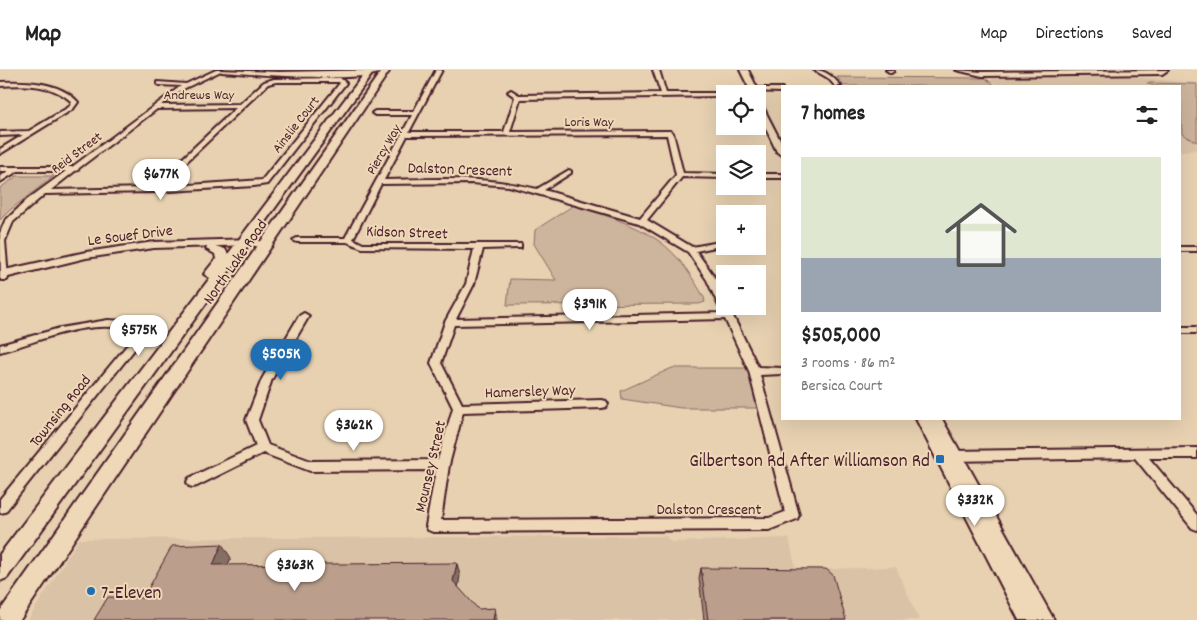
<!DOCTYPE html>
<meta charset="utf-8">
<style>
body{margin:0;font-family:Dekko,sans-serif;background:#f2f2f2;color:#222;height:100vh;display:flex;flex-direction:column;font-size:19px;white-space:nowrap}
*{box-sizing:border-box;margin:0}
p{font-size:16px;color:#767676}
.icon{flex:none;width:28px;height:28px;fill:none;stroke:currentColor;stroke-width:2;stroke-linecap:round;stroke-linejoin:round}
.map{position:relative;flex:1;overflow:hidden}
.side{position:absolute;left:781px;top:15px;width:400px;height:335px;display:flex;flex-direction:column;background:#fff;border-radius:0px;box-shadow:0 5px 20px #0002}
.side>*{flex:none}
.buttons{position:absolute;left:716px;top:15px;display:grid;gap:10px}
.buttons a{display:grid;place-items:center;width:50px;height:50px;border-radius:0px;background:#fff;box-shadow:0 5px 20px #0002;font-size:25px}
.price{position:absolute;translate:-50% -42px;padding:0 11px;border-radius:18px;background:#fff;color:#222;font-size:16px;line-height:32px;filter:drop-shadow(0 1px 2px #0008)}
.price::after{content:'';position:absolute;left:50%;top:30px;width:15px;height:11px;margin-left:-8px;background:inherit;clip-path:polygon(0 0,100% 0,50% 100%)}
.price.active{background:#1f6fb2;color:#fff}
ul{padding:0;list-style:none}
li{display:grid;align-content:center;gap:10px;height:265px;padding:0 20px}
li+li{border-top:1px solid #e0e0e0}
li span{display:grid;place-items:center;height:155px;border-radius:0px;color:#555}
li>.icon{margin-inline-start:auto}
span .icon{width:90px;height:90px;fill:#fffc;stroke-width:1}
li b{font-size:21px}
h2{display:flex;justify-content:space-between;align-items:center;height:60px;padding:0 20px;font-size:21px}
header{display:flex;align-items:center;gap:30px;box-sizing:border-box;height:70px;padding:0 25px;background:#fff;border-bottom:1px solid #e0e0e0}
header strong{font-size:24px}
nav{display:flex;gap:28px;margin-inline-start:auto;font-size:18px}
.map>svg:first-child{display:block}
.built{fill:#dac2a6}
.green{fill:#cdb49c;stroke:#8c6a64}
.lines{fill:none;stroke-linecap:round;stroke-linejoin:round}
.street-casing{stroke:#4a1f2b;stroke-width:4}
.secondary-casing{stroke:#4a1f2b;stroke-width:4}
.primary-casing{stroke:#4a1f2b;stroke-width:4}
.street{fill:#eed8b7;fill-rule:evenodd}
.secondary{fill:#eed8b7;fill-rule:evenodd}
.primary{fill:#eed8b7;fill-rule:evenodd}
.wall{fill:#a18978;stroke:#4a1f2b}
.shaded-wall{fill:#836f62;stroke:#4a1f2b}
.building{fill:#bb9f8c;stroke:#4a1f2b}
.poi-dot{fill:#1f6fb2;stroke:#eed8b7;stroke-width:2}
.labels{text-anchor:middle;stroke-width:4;stroke-linejoin:round;paint-order:stroke}
.far-street-label{font-size:14px;fill:#4a1f2b;stroke:#eed8b7}
.street-label{font-size:16px;fill:#4a1f2b;stroke:#eed8b7}
.near-poi-label{font-size:19px;fill:#4a1f2b;stroke:#eed8b7;text-anchor:end}
</style>
<header>
<strong>Map</strong>
<nav><a>Map</a><a>Directions</a><a>Saved</a></nav>
</header>
<div class="map">
<svg width="1197" height="550" viewBox="0 0 1197 550">
<rect width="100%" height="100%" fill="#e7d1b1"/>
<filter id="ink" filterUnits="userSpaceOnUse"><feTurbulence type="fractalNoise" baseFrequency=".02" numOctaves="2"/><feDisplacementMap in="SourceGraphic" scale="10" xChannelSelector="R" yChannelSelector="G"/><feConvolveMatrix kernelMatrix="1 2 1 2 8 2 1 2 1" color-interpolation-filters="sRGB"/></filter>
<g filter="url(#ink)">
<!-- built -->
<path class="built" d="M1119 6 1197 13V80L1180 81V16H999L991 11 992 8Z
M665 466 671 472 789 468 796 500 896 497 919 550H28L79 469Z"/>
<!-- green -->
<path class="green" d="M837 7 985 8 996 16H844Z
M1147 13 1197 14V72L1182 64 1180 16H1153Z
M17 106H54L10 140 0 150V118Z
M574 135C603 145 634 153 659 171 679 185 692 207 704 227L705 232 699 234 507 235 510 209 556 210 534 174 535 160Z
M672 298H747L758 338H681L622 329 621 321Z"/>
<g class="lines">
<defs>
<path id="street" d="M216 0H223L181 20 161 35 240 34 264 12 274 9 340 8 346 13 267 114 254 116 153 122 45 124 13 152 5 171 8 208 7 210H1L0 163 5 151 28 129 66 101H18L0 112V107L8 101H0V97H72L181 16 159 15 157 14V12L186 14ZM276 12H339L340 13 262 110 160 117 268 14ZM236 38 151 118 51 120 75 101 78 100 79 98 157 39Z
M436 0H442L409 62H504L515 27 508 22 511 20 519 25 661 23 653 0H659L666 23H727L725 26 520 29 510 62 670 61 673 63 683 103 725 104V108L682 107 647 150 692 177 725 171V175L696 181C707 197 725 217 725 236H728L758 297 782 298V304L760 305 799 445 797 449 769 460 433 462 428 460 426 456 436 400 310 401 263 383 197 416 193 417 189 416 187 412 189 408 256 376 246 350 262 309 299 246 304 243 309 246 272 309 258 350 268 375 311 391 438 390 453 338 431 293 445 252 466 214 474 179 362 178 347 172H297L293 170 297 168H345L412 45H375L372 43 375 41H414ZM667 65 676 105 640 148 544 120 571 103V101L569 100 537 119C485 106 436 109 384 110L407 66ZM471 113 509 116 639 153 688 182 707 210 722 243 456 249 474 214 483 179 518 178H521V174H363L353 169 381 114ZM725 249 749 301 785 442 769 448 441 450 449 395 463 342 602 338 606 337 608 334 606 331 602 330 462 334 441 293 454 255Z
M814 0C826 0 833 7 841 16H835L828 8Z
M886 0H893L894 1 891 3Z
M956 0 982 2 1168 0 1162 4 982 6Z
M0 12C26 11 59 11 78 32L73 39 0 84V79L23 65 0 66V62L29 61 69 37 72 32C53 14 25 14 0 16Z
M750 18H782V22L748 21 747 20Z
M758 104H782V108H758Z
M1180 177H1197V181H1180Z
M108 250 125 251 147 259 149 261 5 442 0 443V429L138 262C92 246 44 270 0 282V275L60 258Z
M1180 257H1197V263H1180Z
M1197 378V388H1149L1197 445V460L1192 458 1135 388 950 391 946 389 944 386 946 383 950 381Z"/>
<path id="secondary" d="M218 0 279 2 386 0C364 14 252 4 222 2Z
M740 0H748L760 24 759 26 752 24Z
M758 33 762 35 782 74V85L777 82 758 42Z
M253 169 270 174 272 176 266 179 252 175 154 178 86 188 0 209V201L86 182 154 172Z
M916 349H942L1054 550H1019Z"/>
<path id="primary" d="M367 0H375L7 508 0 511V484L210 208 204 204 216 189 215 184 206 179 208 176 212 175 225 179 228 184Z
M382 0H390L20 550H0V541Z"/>
</defs>
<!-- street casing -->
<use href="#street" class="street-casing"/>
<!-- secondary casing -->
<use href="#secondary" class="secondary-casing"/>
<!-- primary casing -->
<use href="#primary" class="primary-casing"/>
<!-- street -->
<use href="#street" class="street"/>
<!-- secondary -->
<use href="#secondary" class="secondary"/>
<!-- primary -->
<use href="#primary" class="primary"/>
</g>
<!-- wall -->
<path class="wall" d="M701 498 846 550H704L699 508Z"/>
<!-- shaded-wall -->
<path class="shaded-wall" d="M222 474 231 488 222 508 213 495Z
M457 493 460 506 457 524 453 511Z
M495 538 497 550H493Z"/>
<!-- building -->
<path class="building" d="M222 474 213 495 457 493 453 511 478 539 495 538 493 550H94L108 527 143 528 172 476Z
M701 498 826 499 833 505 846 550H708Z"/>
</g>
<!-- markers -->
<g class="poi-dot">
<rect x="935" y="384" width="10" height="10" rx="2.5"/>
<circle cx="91" cy="521" r="5"/>
</g>
<g class="labels">
<!-- far-street labels -->
<g class="far-street-label">
<text x="199" y="29">Andrews Way</text>
<text x="589" y="56">Loris Way</text>
<text transform="translate(295 54) rotate(-52)" y="5">Ainslie Court</text>
<text transform="translate(383 79) rotate(-60)" y="5">Piercy Way</text>
<text transform="translate(76 82) rotate(-37)" y="5">Reid Street</text>
</g>
<!-- street labels -->
<g class="street-label">
<text transform="translate(460 98) rotate(2)" y="6">Dalston Crescent</text>
<text transform="translate(407 161) rotate(2)" y="6">Kidson Street</text>
<text transform="translate(130 164) rotate(-7)" y="6">Le Souef Drive</text>
<text transform="translate(234 191) rotate(-55)" y="6">North Lake Road</text>
<text transform="translate(530 320) rotate(-2)" y="6">Hamersley Way</text>
<text transform="translate(59 340) rotate(-51)" y="6">Townsing Road</text>
<text transform="translate(429 396) rotate(-77)" y="6">Mounsey Street</text>
<text x="709" y="444">Dalston Crescent</text>
</g>
<!-- near-poi labels -->
<g class="near-poi-label">
<text x="930" y="396">Gilbertson Rd After Williamson Rd</text>
<text x="101" y="528" text-anchor="start">7-Eleven</text>
</g>
</g>
</svg>
<div class="buttons">
<a><svg class="icon" aria-label="locate" viewBox="0 0 24 24"><circle cx="12" cy="12" r="6"/><path d="M12 2v4M12 18v4M2 12h4M18 12h4"/></svg></a>
<a><svg class="icon" aria-label="layers" viewBox="0 0 24 24"><path d="M12 4l9 5-9 5-9-5zM3 14l9 5 9-5"/></svg></a>
<a>+</a>
<a>−</a>
</div>
<b class="price" style="left:161px;top:131px">$677K</b>
<b class="price" style="left:590px;top:261px">$391K</b>
<b class="price" style="left:139px;top:287px">$575K</b>
<b class="price active" style="left:281px;top:311px">$505K</b>
<b class="price" style="left:354px;top:382px">$362K</b>
<b class="price" style="left:975px;top:457px">$332K</b>
<b class="price" style="left:295px;top:522px">$363K</b>
<section class="side">
<h2>7 homes<svg class="icon" aria-label="filters" viewBox="0 0 24 24"><path d="M4 7h16M4 17h16"/><circle cx="9" cy="7" r="2"/><circle cx="15" cy="17" r="2"/></svg></h2>
<ul>
<li><span style="background:linear-gradient(#dfe7d0 65%,#9aa5b1 0)"><svg class="icon" aria-label="home" viewBox="0 0 24 24"><path d="M3 11l9-7 9 7M6 9v11h12V9"/></svg></span><div><b>$505,000</b><p>3 rooms · 86 m²</p><p>Bersica Court</p></div></li>
</ul>
</section>
</div>
